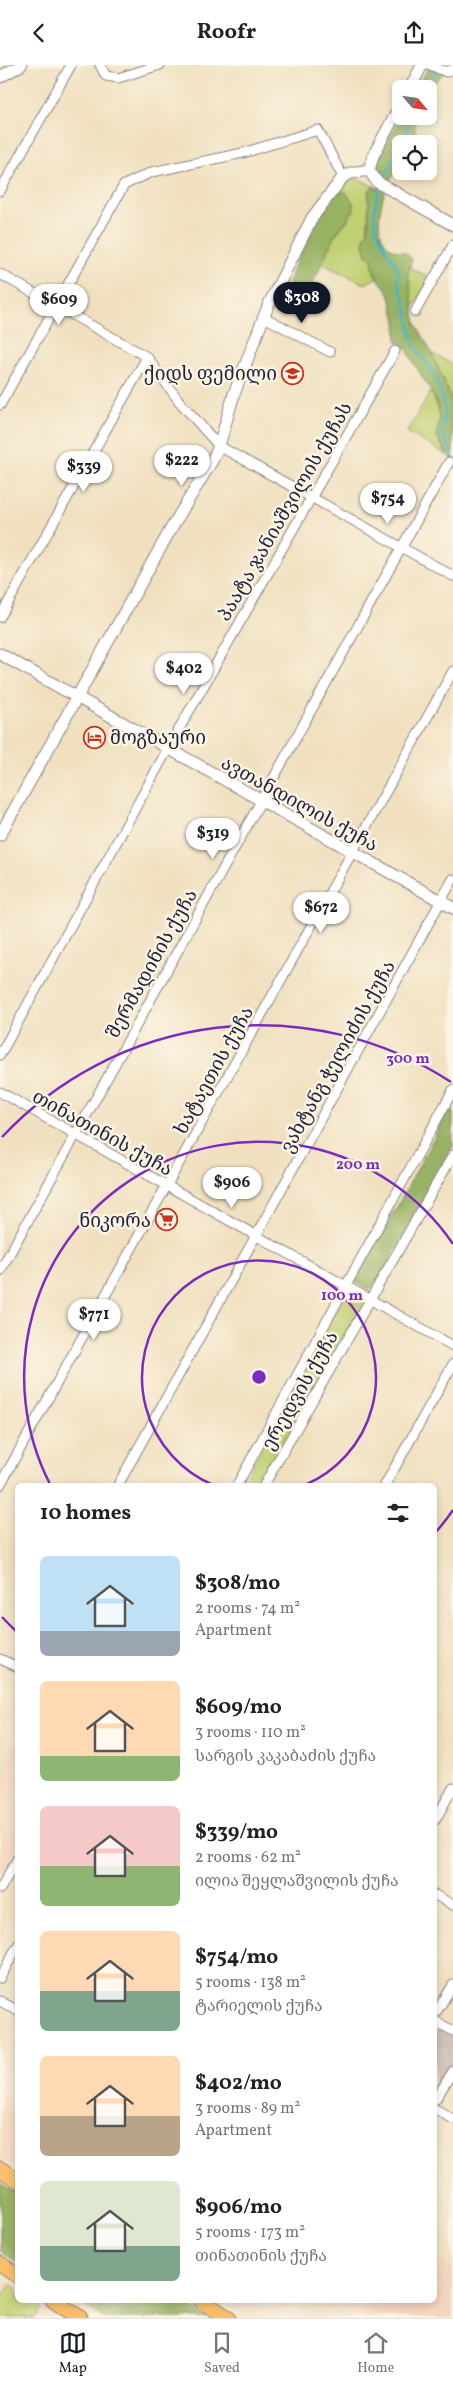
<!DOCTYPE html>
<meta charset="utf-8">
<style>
body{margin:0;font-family:Vollkorn,"Noto Serif Georgian",serif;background:#f2f2f2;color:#222;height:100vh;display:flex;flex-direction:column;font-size:19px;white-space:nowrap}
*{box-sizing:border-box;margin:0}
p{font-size:16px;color:#767676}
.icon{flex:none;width:28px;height:28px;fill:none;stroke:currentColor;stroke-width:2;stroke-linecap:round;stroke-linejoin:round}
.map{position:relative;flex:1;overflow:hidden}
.panel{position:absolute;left:15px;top:1418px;width:422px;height:820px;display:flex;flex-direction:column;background:#fff;border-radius:8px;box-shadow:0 2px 8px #0003}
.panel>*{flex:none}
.needle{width:32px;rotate:119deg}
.buttons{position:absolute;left:392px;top:15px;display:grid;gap:10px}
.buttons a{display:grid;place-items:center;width:45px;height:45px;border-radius:8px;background:#fff;box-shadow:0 2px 8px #0003;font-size:25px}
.price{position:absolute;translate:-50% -42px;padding:0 11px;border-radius:18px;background:#fff;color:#222;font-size:16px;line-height:32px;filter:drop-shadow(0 1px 2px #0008)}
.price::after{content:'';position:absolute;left:50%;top:30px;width:15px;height:11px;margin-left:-8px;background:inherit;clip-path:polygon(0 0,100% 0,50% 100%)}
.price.current{background:#111827;color:#fff}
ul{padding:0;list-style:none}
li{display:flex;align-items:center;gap:15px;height:125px;padding:0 25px}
li span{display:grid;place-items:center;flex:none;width:140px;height:100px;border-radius:8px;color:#555}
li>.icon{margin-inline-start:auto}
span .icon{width:60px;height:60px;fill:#fffc;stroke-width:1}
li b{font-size:21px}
h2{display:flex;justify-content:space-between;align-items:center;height:60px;padding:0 25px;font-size:21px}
header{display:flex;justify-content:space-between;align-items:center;height:65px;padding:0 25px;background:#fff;font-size:22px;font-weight:700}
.tab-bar{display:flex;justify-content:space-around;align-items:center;height:70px;border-top:1px solid #e0e0e0;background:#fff;font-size:14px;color:#767676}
.tab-bar a{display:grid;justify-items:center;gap:2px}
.tab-bar .current{color:#111827}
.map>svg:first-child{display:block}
.built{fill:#f3d4be}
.industrial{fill:#cfc0ba}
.green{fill:#c1d072;stroke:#727956}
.forest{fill:#98b264;stroke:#5d6a50}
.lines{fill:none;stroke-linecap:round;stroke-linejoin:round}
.stream{stroke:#44b4bc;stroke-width:2.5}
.minor-casing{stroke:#89817e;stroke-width:11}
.tertiary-casing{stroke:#89817e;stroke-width:13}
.trunk-casing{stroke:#89817e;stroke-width:17}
.minor{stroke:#fff;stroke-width:9}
.tertiary{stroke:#fff;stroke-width:11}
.trunk{stroke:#f9bf6c;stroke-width:15}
.ring{fill:none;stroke:#7b2cbf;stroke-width:2.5}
.labels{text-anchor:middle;stroke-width:5;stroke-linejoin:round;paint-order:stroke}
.poi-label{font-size:19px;fill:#22223b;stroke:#fcf5e5;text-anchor:end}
.street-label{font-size:19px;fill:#22223b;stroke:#fcf5e5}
.centre{fill:#7b2cbf;stroke:#fcf5e5;stroke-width:2.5}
.ring-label{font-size:15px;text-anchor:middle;font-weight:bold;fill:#7b2cbf;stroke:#fcf5e5;stroke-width:5;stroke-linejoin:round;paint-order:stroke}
</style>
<header><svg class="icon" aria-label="back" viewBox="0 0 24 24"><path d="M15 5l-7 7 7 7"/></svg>Roofr<svg class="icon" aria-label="share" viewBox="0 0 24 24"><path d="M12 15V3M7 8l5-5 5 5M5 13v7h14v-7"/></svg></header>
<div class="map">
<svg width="453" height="2253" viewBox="0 0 453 2253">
<rect width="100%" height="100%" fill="#fcf5e5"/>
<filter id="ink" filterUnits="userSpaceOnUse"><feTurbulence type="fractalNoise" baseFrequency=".02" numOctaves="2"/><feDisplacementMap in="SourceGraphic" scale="10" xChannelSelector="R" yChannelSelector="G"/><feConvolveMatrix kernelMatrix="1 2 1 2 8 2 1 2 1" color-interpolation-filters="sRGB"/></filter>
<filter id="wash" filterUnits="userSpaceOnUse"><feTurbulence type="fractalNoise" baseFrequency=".0096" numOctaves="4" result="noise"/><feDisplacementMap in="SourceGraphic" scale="20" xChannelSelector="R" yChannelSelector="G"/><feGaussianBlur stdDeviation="1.12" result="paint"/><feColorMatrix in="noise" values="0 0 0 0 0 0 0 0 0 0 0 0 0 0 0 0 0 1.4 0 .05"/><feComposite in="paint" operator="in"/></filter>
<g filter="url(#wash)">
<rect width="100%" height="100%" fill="#f0e0c0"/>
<!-- built -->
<path class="built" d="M17 1676V1787L0 1818V1709Z
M0 1990 17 2000V2103L0 2091Z
M435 2194 453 2205V2253H252L224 2235H435Z
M0 2212 11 2219 0 2235Z
M38 2235 67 2253H35L41 2244Z"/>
<!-- industrial -->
<path class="industrial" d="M435 1959 453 1969V1999L435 2029Z"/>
<!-- green -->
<path class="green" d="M359 114 373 121 369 126 367 189 372 194 374 208 378 212 365 219 321 198 335 170 349 154 353 138 345 126 338 128 350 115Z
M409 202 430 213 412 245 408 207Z
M432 288 453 300V339Z
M431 326 441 352 436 370 447 390 407 367Z
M345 1227H349L364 1235V1237L259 1420H242Z
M11 2219 17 2223 18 2235H38L41 2244 35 2253H0V2235Z"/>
<!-- forest -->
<path class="forest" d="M430 0H451L428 24H416Z
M401 51H419L414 60 416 67 414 74 401 79C401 90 397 110 388 117L379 112 376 99Z
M373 121 385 127C377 149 373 186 405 187L412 194 408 207 416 259 432 288 453 339V398L436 369C450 340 418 312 408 286L403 280 397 277 396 256 389 228 374 208 372 194C364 187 364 181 364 171L368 166 369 126Z
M345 126 353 138 354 145 335 170 308 229C299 232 289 231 289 219 289 205 326 138 337 129 338 128 343 127 345 126Z
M453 1037V1081L380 1212 370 1224 357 1218 355 1211 398 1140Z
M0 2118 17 2129V2197L0 2186Z
M76 2235H180L207 2253H104Z"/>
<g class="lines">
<!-- stream -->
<path class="stream" d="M426 24 436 5
M383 117 407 62 414 51
M381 122C365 160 380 173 399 205 395 221 401 222 405 237 410 251 408 268 415 282 418 289 424 294 428 300 440 318 450 346 441 366L453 392"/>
</g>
</g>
<g filter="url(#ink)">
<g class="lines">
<defs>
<path id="minor" d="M100 0 106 11 118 13 160 0
M430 0 446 7 453 4
M0 126 71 0
M0 209 147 292 179 336 219 381 453 511
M415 247 453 180
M264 252 330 287
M0 340 124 120 152 107 243 88 318 65 343 112
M0 552 147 292
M0 990 171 678 395 286
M0 1027 453 1281
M0 1206 449 397
M0 1420 453 606
M118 1420 453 814
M237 1420 453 1025
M264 1420 453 1090
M385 1420 453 1299
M0 1594 18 1602
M435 1755 453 1723
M0 1824 18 1793
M435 1830 453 1840
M0 1913 18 1880
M0 1936 18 1946
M435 1949 453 1920
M435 1956 453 1966
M435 2035 453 2006
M435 2044 453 2054"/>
<path id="tertiary" d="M0 12 21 0
M410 24 422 0
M369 105 377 117 453 160
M369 105 373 91 401 39
M0 589 453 843
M0 770 172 462 212 396 219 381 234 329 268 241 312 153 343 112 351 108 369 105"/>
<path id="trunk" d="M0 2104 18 2115
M0 2199 18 2211
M53 2235 80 2253
M201 2235 228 2253"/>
</defs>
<!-- minor casing -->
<use href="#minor" class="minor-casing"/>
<!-- tertiary casing -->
<use href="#tertiary" class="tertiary-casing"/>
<!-- trunk casing -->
<use href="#trunk" class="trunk-casing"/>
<!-- minor -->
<use href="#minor" class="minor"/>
<!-- tertiary -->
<use href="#tertiary" class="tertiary"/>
<!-- trunk -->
<use href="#trunk" class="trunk"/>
</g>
</g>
<!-- distance rings -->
<g class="ring">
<path d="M213 1420A117 117 0 1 1 305 1420"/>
<path d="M453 1445A235 235 0 0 1 435 1468M50 1419A235 235 0 0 1 453 1179"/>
<path d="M17 1567A352 352 0 0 1 2 1552M2 1072A352 352 0 0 1 451 1017"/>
</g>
<!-- icons -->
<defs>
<symbol id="school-ring" viewBox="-11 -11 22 22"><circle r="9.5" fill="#fcf5e5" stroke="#c8321e" stroke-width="1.5"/><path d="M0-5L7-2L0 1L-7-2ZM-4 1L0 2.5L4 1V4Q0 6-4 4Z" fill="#c8321e"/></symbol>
<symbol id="hotel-ring" viewBox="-11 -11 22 22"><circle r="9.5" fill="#fcf5e5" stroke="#c8321e" stroke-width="1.5"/><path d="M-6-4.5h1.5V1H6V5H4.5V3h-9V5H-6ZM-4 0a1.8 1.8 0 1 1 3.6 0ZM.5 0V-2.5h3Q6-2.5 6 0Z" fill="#c8321e"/></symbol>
<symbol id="supermarket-ring" viewBox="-11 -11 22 22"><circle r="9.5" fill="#fcf5e5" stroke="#c8321e" stroke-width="1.5"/><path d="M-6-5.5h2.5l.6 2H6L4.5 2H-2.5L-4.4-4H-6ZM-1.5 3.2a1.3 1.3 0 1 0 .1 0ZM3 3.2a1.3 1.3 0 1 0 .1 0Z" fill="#c8321e"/></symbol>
</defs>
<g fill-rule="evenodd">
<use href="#school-ring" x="280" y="296" width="25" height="25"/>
<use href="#hotel-ring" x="82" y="660" width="25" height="25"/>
<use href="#supermarket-ring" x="154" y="1142" width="25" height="25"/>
</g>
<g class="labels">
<!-- poi labels -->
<g class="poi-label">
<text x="277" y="315">ქიდს ფემილი</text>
<text x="110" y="679" text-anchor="start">მოგზაური</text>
<text x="151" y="1162">ნიკორა</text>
</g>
<!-- street labels -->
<g class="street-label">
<text transform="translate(284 446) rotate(-60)" y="7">პაატა ჯანიაშვილის ქუჩას</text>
<text transform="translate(300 738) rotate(29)" y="7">ავთანდილის ქუჩა</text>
<text transform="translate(151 898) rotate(-61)" y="7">შერმადინის ქუჩა</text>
<text transform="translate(337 991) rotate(-61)" y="7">ვახტანგ ჭელიძის ქუჩა</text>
<text transform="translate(213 1005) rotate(-61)" y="7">ხატაეთის ქუჩა</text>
<text transform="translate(103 1067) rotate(29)" y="7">თინათინის ქუჩა</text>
<text transform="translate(299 1325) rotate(-60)" y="7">ერედვის ქუჩა</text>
</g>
</g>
<circle cx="259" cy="1312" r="8" class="centre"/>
<g class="ring-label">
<text x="408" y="998">300 m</text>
<text x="358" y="1104">200 m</text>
<text x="342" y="1235">100 m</text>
</g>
</svg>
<div class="buttons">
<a><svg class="needle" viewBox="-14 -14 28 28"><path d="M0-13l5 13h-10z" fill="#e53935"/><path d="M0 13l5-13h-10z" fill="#767676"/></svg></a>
<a><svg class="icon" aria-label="locate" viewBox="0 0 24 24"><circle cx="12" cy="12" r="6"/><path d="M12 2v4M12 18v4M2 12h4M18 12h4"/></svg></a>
</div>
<b class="price current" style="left:302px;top:259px">$308</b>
<b class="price" style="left:59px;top:261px">$609</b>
<b class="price" style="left:182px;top:422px">$222</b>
<b class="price" style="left:84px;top:428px">$339</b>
<b class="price" style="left:388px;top:460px">$754</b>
<b class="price" style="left:184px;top:630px">$402</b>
<b class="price" style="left:213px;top:795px">$319</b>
<b class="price" style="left:321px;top:869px">$672</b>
<b class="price" style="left:232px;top:1144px">$906</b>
<b class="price" style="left:94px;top:1276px">$771</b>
<section class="panel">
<h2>10 homes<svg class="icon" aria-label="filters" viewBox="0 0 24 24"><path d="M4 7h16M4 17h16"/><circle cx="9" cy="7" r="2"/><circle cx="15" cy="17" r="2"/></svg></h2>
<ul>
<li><span style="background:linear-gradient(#bfe0f5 75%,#9aa5b1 0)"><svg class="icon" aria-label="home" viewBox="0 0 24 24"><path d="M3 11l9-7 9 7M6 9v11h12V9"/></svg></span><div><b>$308/mo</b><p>2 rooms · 74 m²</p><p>Apartment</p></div></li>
<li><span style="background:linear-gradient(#ffd9b3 75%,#8fb573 0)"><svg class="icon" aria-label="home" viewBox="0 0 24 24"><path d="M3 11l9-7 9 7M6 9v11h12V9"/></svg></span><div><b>$609/mo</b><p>3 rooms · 110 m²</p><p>სარგის კაკაბაძის ქუჩა</p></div></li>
<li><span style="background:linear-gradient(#f6c9c9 60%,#8fb573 0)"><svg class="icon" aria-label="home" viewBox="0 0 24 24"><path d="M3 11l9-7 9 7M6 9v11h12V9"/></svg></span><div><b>$339/mo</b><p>2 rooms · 62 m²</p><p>ილია შეყლაშვილის ქუჩა</p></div></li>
<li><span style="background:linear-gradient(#ffd9b3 60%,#7fa58c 0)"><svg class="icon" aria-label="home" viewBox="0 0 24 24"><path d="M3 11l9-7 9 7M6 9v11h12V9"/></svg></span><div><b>$754/mo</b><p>5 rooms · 138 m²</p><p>ტარიელის ქუჩა</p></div></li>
<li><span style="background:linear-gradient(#ffd9b3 60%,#b9a48a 0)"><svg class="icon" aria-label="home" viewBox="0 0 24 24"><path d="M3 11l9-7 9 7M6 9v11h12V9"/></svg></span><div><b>$402/mo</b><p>3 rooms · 89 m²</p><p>Apartment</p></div></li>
<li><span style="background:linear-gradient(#dfe7d0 65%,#7fa58c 0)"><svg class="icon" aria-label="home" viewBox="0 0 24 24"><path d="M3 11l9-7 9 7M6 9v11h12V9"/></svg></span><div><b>$906/mo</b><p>5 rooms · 173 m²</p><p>თინათინის ქუჩა</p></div></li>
</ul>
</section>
</div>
<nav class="tab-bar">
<a class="current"><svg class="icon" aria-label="map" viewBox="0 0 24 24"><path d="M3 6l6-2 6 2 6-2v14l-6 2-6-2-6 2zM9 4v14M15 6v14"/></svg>Map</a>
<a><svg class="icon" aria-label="saved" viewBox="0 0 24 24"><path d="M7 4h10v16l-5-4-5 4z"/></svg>Saved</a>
<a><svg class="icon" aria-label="home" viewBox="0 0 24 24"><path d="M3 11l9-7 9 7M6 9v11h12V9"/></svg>Home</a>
</nav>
